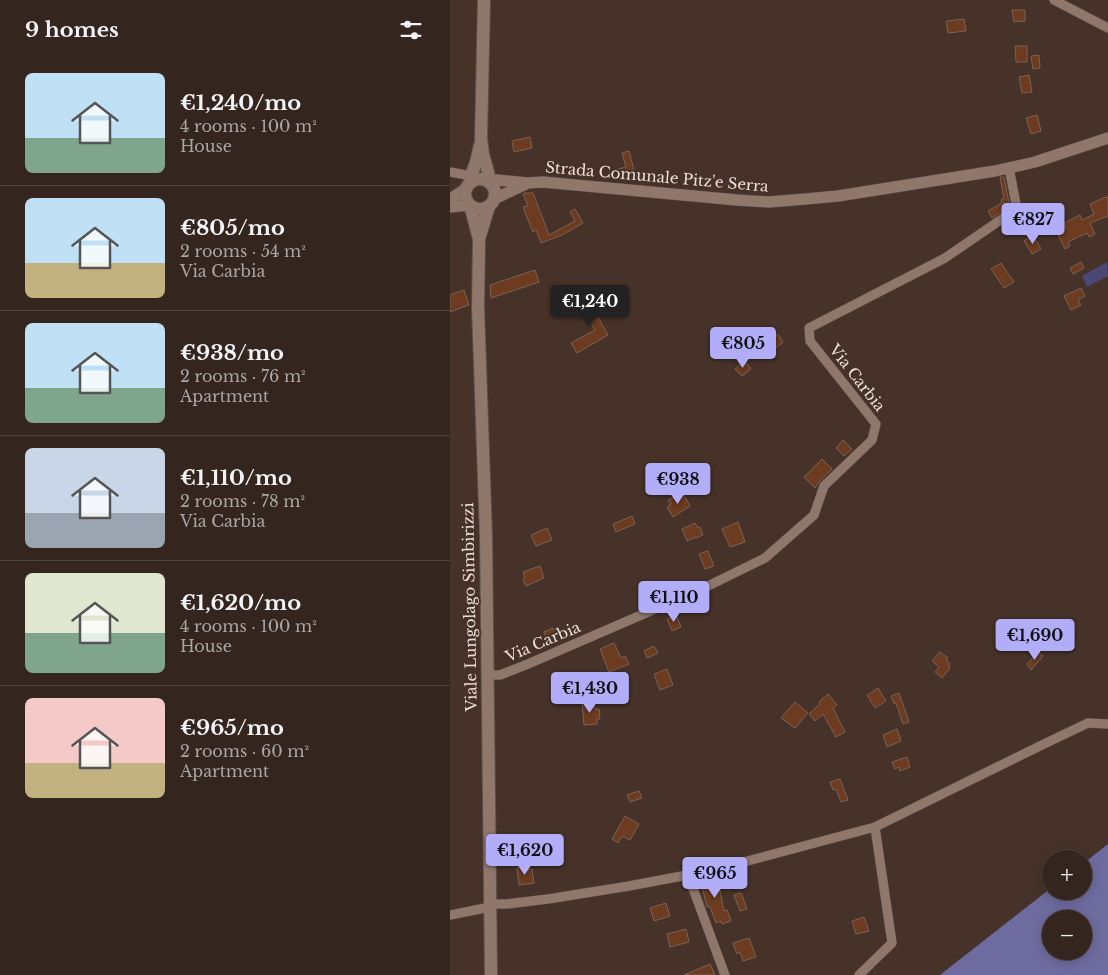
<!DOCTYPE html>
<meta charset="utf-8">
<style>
body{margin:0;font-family:"Libre Baskerville",serif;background:#3c2e27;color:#f1f3f6;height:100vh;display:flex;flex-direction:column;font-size:19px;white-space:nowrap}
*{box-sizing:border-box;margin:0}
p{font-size:16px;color:#a9a5a4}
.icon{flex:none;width:28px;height:28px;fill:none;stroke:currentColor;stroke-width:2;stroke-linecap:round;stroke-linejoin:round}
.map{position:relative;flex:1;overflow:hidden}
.drawer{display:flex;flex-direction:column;background:#34261e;width:450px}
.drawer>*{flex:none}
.fabs{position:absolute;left:592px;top:850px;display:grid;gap:10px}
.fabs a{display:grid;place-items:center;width:50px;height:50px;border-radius:50%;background:#34261e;box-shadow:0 2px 12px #0003,0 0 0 1px #4e433c;font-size:25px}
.price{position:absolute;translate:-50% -42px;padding:0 11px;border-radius:5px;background:#b2adf9;color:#111;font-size:16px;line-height:32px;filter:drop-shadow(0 1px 2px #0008)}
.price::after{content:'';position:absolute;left:50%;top:30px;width:15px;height:11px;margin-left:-8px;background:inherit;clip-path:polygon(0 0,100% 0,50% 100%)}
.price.on{background:#222;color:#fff}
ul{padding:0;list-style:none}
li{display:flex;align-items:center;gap:15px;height:125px;padding:0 25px}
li+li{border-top:1px solid #4e433c}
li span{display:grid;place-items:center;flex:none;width:140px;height:100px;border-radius:8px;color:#555}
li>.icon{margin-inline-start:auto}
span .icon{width:60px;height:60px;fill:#fffc;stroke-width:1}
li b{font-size:21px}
h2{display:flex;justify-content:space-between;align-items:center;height:60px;padding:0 25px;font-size:21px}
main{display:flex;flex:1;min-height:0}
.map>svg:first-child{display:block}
.green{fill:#4b4777}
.water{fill:#6e6b9f;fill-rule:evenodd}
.building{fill:#6c3b20;stroke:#796257}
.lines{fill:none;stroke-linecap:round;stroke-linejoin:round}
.minor-casing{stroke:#625149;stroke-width:10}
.tertiary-casing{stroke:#625149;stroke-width:12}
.secondary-casing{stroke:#625149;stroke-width:14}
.minor{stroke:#8f776c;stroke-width:9}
.tertiary{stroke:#8f776c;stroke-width:11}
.secondary{stroke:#8f776c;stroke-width:12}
.labels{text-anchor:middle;stroke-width:4;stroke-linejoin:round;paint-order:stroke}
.street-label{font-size:15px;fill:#ecdfd9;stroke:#463228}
</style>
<main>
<section class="drawer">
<h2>9 homes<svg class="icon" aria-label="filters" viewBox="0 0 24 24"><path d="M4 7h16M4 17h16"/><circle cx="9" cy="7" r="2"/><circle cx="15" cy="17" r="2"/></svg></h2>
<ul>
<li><span style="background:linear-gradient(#bfe0f5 65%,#7fa58c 0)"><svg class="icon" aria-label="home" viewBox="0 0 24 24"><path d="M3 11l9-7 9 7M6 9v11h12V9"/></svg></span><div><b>€1,240/mo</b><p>4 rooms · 100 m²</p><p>House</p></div></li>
<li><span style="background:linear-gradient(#bfe0f5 65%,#c2b280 0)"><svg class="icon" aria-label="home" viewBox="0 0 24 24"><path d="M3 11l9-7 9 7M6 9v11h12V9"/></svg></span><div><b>€805/mo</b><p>2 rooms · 54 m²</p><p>Via Carbia</p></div></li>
<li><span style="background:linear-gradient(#bfe0f5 65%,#7fa58c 0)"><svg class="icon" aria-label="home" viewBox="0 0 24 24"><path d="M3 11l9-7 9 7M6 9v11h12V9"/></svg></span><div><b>€938/mo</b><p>2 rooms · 76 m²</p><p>Apartment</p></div></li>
<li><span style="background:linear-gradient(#c9d6e8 65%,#9aa5b1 0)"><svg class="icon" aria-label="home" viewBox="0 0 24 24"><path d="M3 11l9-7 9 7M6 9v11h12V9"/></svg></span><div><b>€1,110/mo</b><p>2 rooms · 78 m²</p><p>Via Carbia</p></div></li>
<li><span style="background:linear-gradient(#dfe7d0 60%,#7fa58c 0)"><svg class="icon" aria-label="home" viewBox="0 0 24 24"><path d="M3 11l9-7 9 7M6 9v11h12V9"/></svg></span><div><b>€1,620/mo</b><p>4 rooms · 100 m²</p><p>House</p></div></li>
<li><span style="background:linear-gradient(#f6c9c9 65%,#c2b280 0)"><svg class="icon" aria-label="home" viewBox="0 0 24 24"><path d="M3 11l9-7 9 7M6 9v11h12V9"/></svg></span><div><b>€965/mo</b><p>2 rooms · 60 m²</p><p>Apartment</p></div></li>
</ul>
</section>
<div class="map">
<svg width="658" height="975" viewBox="0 0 658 975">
<rect width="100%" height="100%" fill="#463228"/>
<!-- green -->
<path class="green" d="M657 262 658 276 637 287 632 276Z"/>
<!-- water -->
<path class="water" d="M658 844V975H490L601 888V891H634V863ZM601 919H634V951H601Z"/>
<!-- building -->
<path class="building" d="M562 10H575V21L564 22Z
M514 19 516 31 498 33 496 21Z
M565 46H577V62H566Z
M589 55 590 68 583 69 581 56Z
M579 75 582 92 572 93 569 77Z
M587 115 591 131 581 134 576 118Z
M80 137 82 148 64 152 62 141Z
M179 151 185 174 170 177 168 169 176 167 172 153Z
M550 177H554L559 203 557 208 542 218 538 211 552 203 551 200 554 199Z
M75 193H83L99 235 125 221 120 212 125 209 133 223 112 235 91 243 86 230 83 232 73 207 78 206 73 194Z
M658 196V216L640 223 645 234 639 237 637 233 618 242 620 246 615 249 606 231 616 227 614 223 630 215 632 220 644 214 640 204Z
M583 235 591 249 582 254 574 241Z
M631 262 634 268 623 274 620 268Z
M551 263 564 282 554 288 541 269Z
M85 270 89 282 41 298 40 285Z
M631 288 635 296 628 300 631 305 621 310 614 296Z
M14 290 19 305 0 312V295Z
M136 295 158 335 127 353 121 343 145 330 128 300Z
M328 334 333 342 324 350 318 342Z
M295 361 301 369 292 376 285 369Z
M393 440 402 449 394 456 386 448Z
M372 459 382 469 370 481 365 488 354 477Z
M228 495 230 498 234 495 240 506 223 517 217 507 221 504 218 500Z
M182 516 185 524 166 532 163 524Z
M288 522 295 542 280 547 272 529Z
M245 523 248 528 250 527 253 535 246 538V537L237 541 232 529Z
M97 528 102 540 86 546 81 535Z
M258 551 264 566 255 569 249 554Z
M90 566 94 578 76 586 73 580 75 578 73 572Z
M226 615 231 627 222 631 217 619Z
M608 621 616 628 600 647 596 643 604 634 600 631Z
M103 628 107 637 98 642 94 632Z
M164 643 171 658 175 656 179 664 159 672 150 649Z
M204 646 208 653 197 658 194 651Z
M490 652 498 658 496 660 500 664 498 666 500 668 492 678 485 672 489 667 482 661Z
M588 652 593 656 581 670 577 664Z
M217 669 223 685 210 690 204 674Z
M172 684 176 695 160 701 156 690Z
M428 688 436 701 425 708 417 695Z
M449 693 459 722 453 724 446 703 444 704 441 696Z
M378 694 387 705 383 708 395 732 386 737 373 714 365 721 359 714 370 704 369 702Z
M144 702 145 709H149L150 719H147V724L134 725 132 703Z
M345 702 358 713 345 728 331 718Z
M447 729 451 741 437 747 433 735Z
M457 757 460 767 450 771 449 767 445 769 442 762Z
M390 779 398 800 391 802 386 789 383 790 380 782Z
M189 791 192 798 180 802 177 795Z
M175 816 189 824 180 840 172 836 168 843 162 839Z
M75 867V870L82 869 84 883 69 885 67 868Z
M267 876 274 911 277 910 281 921 272 924 271 921 266 923 260 907H257L250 879Z
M291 893 297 909 290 911 284 895Z
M216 903 220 916 204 921 200 908Z
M414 917 419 931 406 934 402 921Z
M236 929 239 942 220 947 217 934Z
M299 938 306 957 293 961 290 952 287 954 283 943Z
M260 964 265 975H234Z"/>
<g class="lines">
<defs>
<path id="minor" d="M604 0 658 28
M0 172 21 176 19 184
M37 675H50L78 664 256 587 315 558 364 515 374 486 422 440 426 424 360 341 359 328 495 258 562 212 566 204 559 168
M238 875 275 975
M40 904H57L98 899 179 886 264 870 425 827 594 744 638 723 658 724
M0 915 40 907
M409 975 442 943 425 827"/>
<path id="tertiary" d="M40 182 47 180 78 183 93 182 287 200 319 202 356 199 388 196 545 171 585 162 658 138
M0 199 17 188
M44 199 76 184
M0 207 20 205"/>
<path id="secondary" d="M34 0 31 138 33 154 38 172 40 182
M21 176 26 162 30 145
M15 194a15 15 0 1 1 30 0a15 15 0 1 1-30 0Z
M20 205 29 239
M39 206 29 239 28 308 36 536 41 975"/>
</defs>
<!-- minor casing -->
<use href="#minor" class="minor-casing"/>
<!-- tertiary casing -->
<use href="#tertiary" class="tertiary-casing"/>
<!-- secondary casing -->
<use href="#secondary" class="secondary-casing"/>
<!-- minor -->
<use href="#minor" class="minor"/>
<!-- tertiary -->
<use href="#tertiary" class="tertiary"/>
<!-- secondary -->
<use href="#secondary" class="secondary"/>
</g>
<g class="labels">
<!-- street labels -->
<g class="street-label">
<text transform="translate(207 177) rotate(5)" y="5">Strada Comunale Pitz'e Serra</text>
<text transform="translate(407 378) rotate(52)" y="5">Via Carbia</text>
<text transform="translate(20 607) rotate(-91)" y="5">Viale Lungolago Simbirizzi</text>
<text transform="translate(93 642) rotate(-23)" y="5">Via Carbia</text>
</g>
</g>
</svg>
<div class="fabs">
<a>+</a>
<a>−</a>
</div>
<b class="price" style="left:583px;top:245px">€827</b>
<b class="price on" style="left:140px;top:327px">€1,240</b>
<b class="price" style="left:293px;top:369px">€805</b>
<b class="price" style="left:228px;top:505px">€938</b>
<b class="price" style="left:224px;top:623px">€1,110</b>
<b class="price" style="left:585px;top:661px">€1,690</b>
<b class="price" style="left:140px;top:714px">€1,430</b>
<b class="price" style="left:75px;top:876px">€1,620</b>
<b class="price" style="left:265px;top:899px">€965</b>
</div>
</main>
